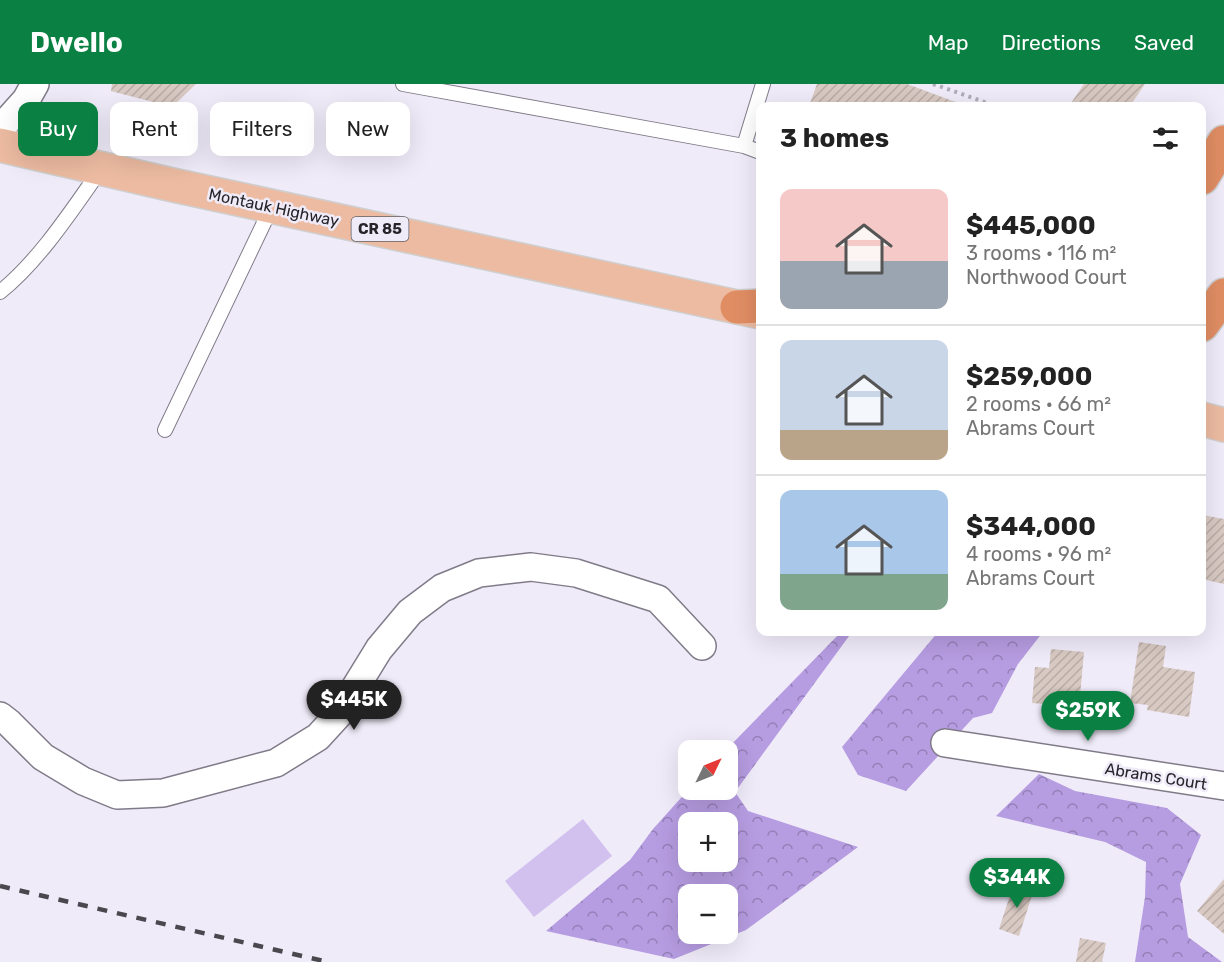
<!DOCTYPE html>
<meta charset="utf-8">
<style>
body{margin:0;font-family:Rubik,sans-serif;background:#f6f6f6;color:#222;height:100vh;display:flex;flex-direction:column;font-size:22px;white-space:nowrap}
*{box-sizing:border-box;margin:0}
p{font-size:20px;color:#767676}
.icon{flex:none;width:33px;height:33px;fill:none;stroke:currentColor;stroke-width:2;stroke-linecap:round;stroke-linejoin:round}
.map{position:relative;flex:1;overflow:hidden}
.side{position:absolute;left:756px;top:18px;width:450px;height:534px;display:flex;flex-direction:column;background:#fff;border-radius:12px;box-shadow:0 6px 24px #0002}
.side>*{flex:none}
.hud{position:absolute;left:18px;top:18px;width:570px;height:54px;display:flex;gap:12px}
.needle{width:39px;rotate:47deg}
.tools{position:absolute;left:678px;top:656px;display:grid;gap:12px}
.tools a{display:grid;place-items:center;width:60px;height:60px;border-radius:12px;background:#fff;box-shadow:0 6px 24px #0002;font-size:30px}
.price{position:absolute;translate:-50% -51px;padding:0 14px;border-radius:21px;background:#0b8043;color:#fff;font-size:20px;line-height:39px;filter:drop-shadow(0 2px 3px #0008)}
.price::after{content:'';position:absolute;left:50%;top:36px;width:18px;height:14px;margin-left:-9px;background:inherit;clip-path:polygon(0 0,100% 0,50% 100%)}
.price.on{background:#222;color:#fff}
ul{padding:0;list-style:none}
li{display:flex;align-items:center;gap:18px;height:150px;padding:0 24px}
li+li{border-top:2px solid #e0e0e0}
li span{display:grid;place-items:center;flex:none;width:168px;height:120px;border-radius:12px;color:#555}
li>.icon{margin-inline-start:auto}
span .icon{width:72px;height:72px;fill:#fffc;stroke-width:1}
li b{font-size:26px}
h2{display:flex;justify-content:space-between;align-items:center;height:72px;padding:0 24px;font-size:26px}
.chip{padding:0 21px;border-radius:12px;background:#fff;box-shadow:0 6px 24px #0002;font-size:21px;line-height:54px}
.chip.on{background:#0b8043;color:#fff}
header{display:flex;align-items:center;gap:36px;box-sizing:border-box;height:84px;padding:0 30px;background:#0b8043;color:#fff}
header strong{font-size:28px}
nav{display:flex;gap:33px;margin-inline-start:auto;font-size:21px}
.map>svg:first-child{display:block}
.forest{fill:url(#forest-crowns);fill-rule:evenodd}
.pitch{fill:#d2c1ef}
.building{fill:url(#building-hatch)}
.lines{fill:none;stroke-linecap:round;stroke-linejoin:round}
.lane-casing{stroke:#807b88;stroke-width:16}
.street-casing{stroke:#807b88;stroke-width:30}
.primary-casing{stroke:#cfcfd0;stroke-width:36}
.highway-casing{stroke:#cfcfd0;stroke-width:36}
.path{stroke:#b0acb7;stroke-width:4;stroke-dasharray:3 4.5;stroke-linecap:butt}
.lane{stroke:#fff;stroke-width:14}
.street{stroke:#fff;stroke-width:27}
.primary{stroke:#ecbba1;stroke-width:33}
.highway{stroke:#e08d63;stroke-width:33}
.rail{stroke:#4a474e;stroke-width:4.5;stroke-dasharray:10 10;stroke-linecap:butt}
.labels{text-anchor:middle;stroke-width:5;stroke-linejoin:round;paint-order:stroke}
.shield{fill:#f0ebf9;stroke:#636068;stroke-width:1.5}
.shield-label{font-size:15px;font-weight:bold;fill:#27252a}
.street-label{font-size:16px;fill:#27252a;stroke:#f0ebf9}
</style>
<header>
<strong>Dwello</strong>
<nav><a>Map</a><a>Directions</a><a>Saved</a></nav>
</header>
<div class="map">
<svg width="1224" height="878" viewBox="0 0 1224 878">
<defs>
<pattern id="forest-crowns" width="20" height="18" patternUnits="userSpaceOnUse" patternTransform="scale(1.5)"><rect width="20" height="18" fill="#b69ce1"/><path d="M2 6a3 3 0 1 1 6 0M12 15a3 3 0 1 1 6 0" fill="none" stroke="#947fb7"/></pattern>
<pattern id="building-hatch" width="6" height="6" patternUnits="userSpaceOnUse" patternTransform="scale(1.5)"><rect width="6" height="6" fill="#d8c9c2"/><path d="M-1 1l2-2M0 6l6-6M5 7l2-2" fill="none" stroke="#b9aca7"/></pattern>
</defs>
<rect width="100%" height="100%" fill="#f0ebf9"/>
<!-- forest -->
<path class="forest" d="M841 548H852L735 708 748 727 858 763 746 846 674 875 546 847 630 776 653 745 689 705H728V666H726ZM688 738H728V777H688ZM688 810H728V849H688Z
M938 548H1043L1018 580 992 629 973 634 906 707 858 691 842 663Z
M1039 690 1075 707 1167 724 1201 751 1180 800 1188 853 1222 878H1135L1145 813 1146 778 1105 758 996 732Z"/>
<!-- pitch -->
<path class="pitch" d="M583 735 612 772 534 833 505 797Z"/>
<!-- building -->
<path class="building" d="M112 0H196L172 23 111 7Z
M817 0H907L961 20V22H809Z
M1084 0H1145L1130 22H1069Z
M1202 431 1224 435V500L1202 495Z
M1139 558 1166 562 1163 583 1195 588 1189 633 1147 626 1148 621 1130 619Z
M1051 565 1084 568 1079 623 1032 619 1035 583 1049 584Z
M1224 795V850L1197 827Z
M1014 799 1034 805 1019 852 999 845Z
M1080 854 1106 859 1102 878H1076Z"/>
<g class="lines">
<defs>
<path id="lane" d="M403 0 744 62 760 68
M744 62 763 0
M0 208C39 177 72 126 101 85
M165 346 272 122"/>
<path id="street" d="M0 45 26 16 35 0
M0 632 9 639 43 673 83 697 117 711 163 709 276 679 318 653 339 630 379 565 410 528 442 504 479 489 531 483 576 489 658 515 702 562
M945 659 1224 702"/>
<path id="primary" d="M0 61 173 101 760 228
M1202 335 1224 341"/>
<path id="highway" d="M1202 94 1224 58
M737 223 760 222
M1202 241 1224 211"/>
</defs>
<!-- lane casing -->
<use href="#lane" class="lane-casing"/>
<!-- street casing -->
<use href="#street" class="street-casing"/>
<!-- primary casing -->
<use href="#primary" class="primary-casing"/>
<!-- highway casing -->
<use href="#highway" class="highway-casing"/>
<!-- path -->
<path class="path" d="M933 0 996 22"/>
<!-- lane -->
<use href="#lane" class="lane"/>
<!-- street -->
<use href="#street" class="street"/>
<!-- primary -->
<use href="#primary" class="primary"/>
<!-- highway -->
<use href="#highway" class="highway"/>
<!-- rail -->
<path class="rail" d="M0 802 328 878"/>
</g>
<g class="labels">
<!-- shield labels -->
<rect class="shield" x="351.5" y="133" width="57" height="24" rx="4.5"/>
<g class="shield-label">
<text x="380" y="150">CR 85</text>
</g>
<!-- street labels -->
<g class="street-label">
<text transform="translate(274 123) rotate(12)" y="6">Montauk Highway</text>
<text transform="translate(1156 692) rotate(9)" y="6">Abrams Court</text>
</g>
</g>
</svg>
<div class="tools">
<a><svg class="needle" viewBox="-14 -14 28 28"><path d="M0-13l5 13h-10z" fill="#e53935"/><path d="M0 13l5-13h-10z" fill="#767676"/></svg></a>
<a>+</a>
<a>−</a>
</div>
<b class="price on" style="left:354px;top:647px">$445K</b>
<b class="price" style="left:1088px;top:658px">$259K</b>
<b class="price" style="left:1017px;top:825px">$344K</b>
<div class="hud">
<a class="chip on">Buy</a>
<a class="chip">Rent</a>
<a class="chip">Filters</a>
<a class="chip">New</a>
</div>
<section class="side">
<h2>3 homes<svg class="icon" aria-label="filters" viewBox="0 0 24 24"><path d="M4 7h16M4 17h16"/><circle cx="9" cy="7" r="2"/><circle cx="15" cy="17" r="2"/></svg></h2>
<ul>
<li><span style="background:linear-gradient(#f6c9c9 60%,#9aa5b1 0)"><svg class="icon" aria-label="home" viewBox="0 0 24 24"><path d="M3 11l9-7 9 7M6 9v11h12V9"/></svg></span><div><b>$445,000</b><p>3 rooms · 116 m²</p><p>Northwood Court</p></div></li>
<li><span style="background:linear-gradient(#c9d6e8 75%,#b9a48a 0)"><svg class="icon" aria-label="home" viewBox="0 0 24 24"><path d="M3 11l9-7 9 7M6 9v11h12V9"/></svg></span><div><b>$259,000</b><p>2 rooms · 66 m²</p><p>Abrams Court</p></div></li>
<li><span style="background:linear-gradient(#a9c7e8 70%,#7fa58c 0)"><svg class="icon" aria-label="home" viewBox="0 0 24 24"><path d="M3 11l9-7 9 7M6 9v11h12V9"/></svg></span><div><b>$344,000</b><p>4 rooms · 96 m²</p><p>Abrams Court</p></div></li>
</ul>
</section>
</div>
